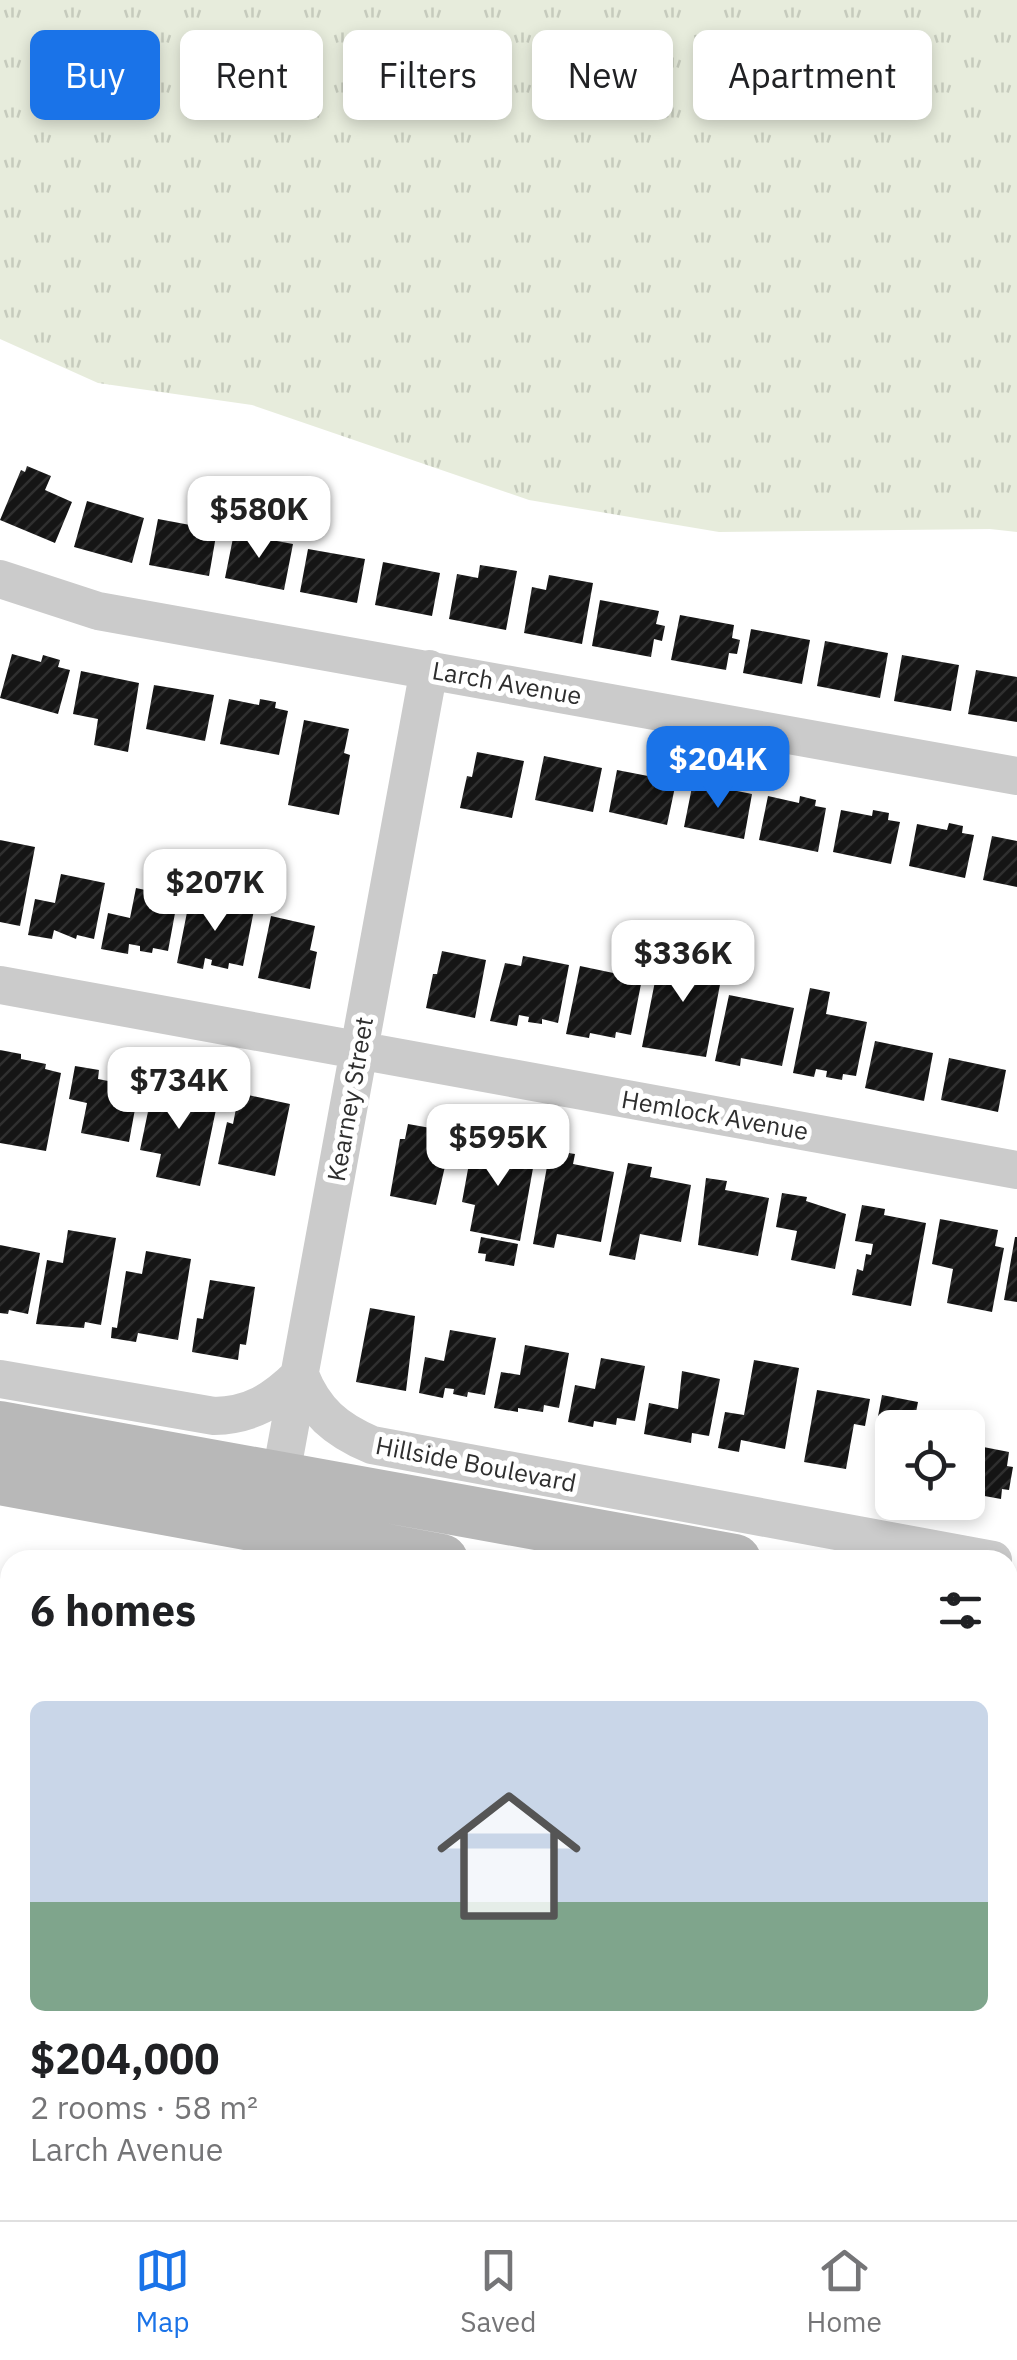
<!DOCTYPE html>
<meta charset="utf-8">
<style>
body{margin:0;font-family:"IBM Plex Sans",sans-serif;background:#f2f2f2;color:#202124;height:100vh;display:flex;flex-direction:column;font-size:38px;white-space:nowrap}
*{box-sizing:border-box;margin:0}
p{font-size:32px;color:#757577}
.icon{flex:none;width:55px;height:55px;fill:none;stroke:currentColor;stroke-width:2;stroke-linecap:round;stroke-linejoin:round}
.map{position:relative;flex:1;overflow:hidden}
.panel{position:absolute;left:0px;top:1550px;width:1018px;height:670px;display:flex;flex-direction:column;background:#fff;border-radius:30px 30px 0 0;box-shadow:0 5px 15px #0003}
.panel>*{flex:none}
.top-card{position:absolute;left:30px;top:30px;width:958px;height:90px;display:flex;gap:20px}
.buttons{position:absolute;left:875px;top:1410px;display:grid;gap:20px}
.buttons a{display:grid;place-items:center;width:110px;height:110px;border-radius:15px;background:#fff;box-shadow:0 5px 15px #0003;font-size:50px}
.price{position:absolute;translate:-50% -85px;padding:0 22px;border-radius:20px;background:#fff;color:#222;font-size:32px;line-height:65px;filter:drop-shadow(0 2px 5px #0008)}
.price::after{content:'';position:absolute;left:50%;top:60px;width:30px;height:22px;margin-left:-15px;background:inherit;clip-path:polygon(0 0,100% 0,50% 100%)}
.price.active{background:#1a73e8;color:#fff}
ul{padding:0;list-style:none}
li{display:grid;align-content:center;gap:20px;height:530px;padding:0 30px}
li span{display:grid;place-items:center;height:310px;border-radius:15px;color:#555}
li>.icon{margin-inline-start:auto}
span .icon{width:180px;height:180px;fill:#fffc;stroke-width:1}
li b{font-size:42px}
h2{display:flex;justify-content:space-between;align-items:center;height:120px;padding:0 30px;font-size:42px}
.tag{padding:0 35px;border-radius:15px;background:#fff;box-shadow:0 5px 15px #0003;font-size:35px;line-height:90px}
.tag.active{background:#1a73e8;color:#fff}
.tab-bar{display:flex;justify-content:space-around;align-items:center;height:140px;border-top:2px solid #e0e0e0;background:#fff;font-size:28px;color:#757577}
.tab-bar a{display:grid;justify-items:center;gap:5px}
.tab-bar .active{color:#1a73e8}
.map>svg:first-child{display:block}
.grass{fill:url(#grass-tufts)}
.building{fill:url(#building-hatch)}
.lines{fill:none;stroke-linecap:round;stroke-linejoin:round}
.path{stroke:#cbcbcb;stroke-width:6;stroke-dasharray:5 5;stroke-linecap:butt}
.minor{stroke:#cbcbcb;stroke-width:38}
.secondary{stroke:#b8b8b8;stroke-width:52}
.labels{text-anchor:middle;stroke-width:10;stroke-linejoin:round;paint-order:stroke}
.street-label{font-size:25px;fill:#2e2e2e;stroke:#fff}
</style>
<div class="map">
<svg width="1017" height="2220" viewBox="0 0 1017 2220">
<defs>
<pattern id="grass-tufts" width="24" height="20" patternUnits="userSpaceOnUse" patternTransform="scale(2.5)"><rect width="24" height="20" fill="#e7ecdc"/><path d="M3 7l-1-3M5 7V3M7 7l1-3M15 17l-1-3M17 17v-4M19 17l1-3" fill="none" stroke="#c6cbbd"/></pattern>
<pattern id="building-hatch" width="6" height="6" patternUnits="userSpaceOnUse" patternTransform="scale(2.5)"><rect width="6" height="6" fill="#151515"/><path d="M-1 1l2-2M0 6l6-6M5 7l2-2" fill="none" stroke="#2f2f2f"/></pattern>
</defs>
<rect width="100%" height="100%" fill="#fff"/>
<!-- grass -->
<path class="grass" d="M0 0H1017V532L990 529 719 532 529 500 252 405 98 383 0 339Z
M726 2210H833L838 2220H727Z"/>
<!-- building -->
<path class="building" d="M27 466 51 476 45 490 72 502 55 543 0 520 21 470 25 472Z
M87 501 144 518 132 563 74 547Z
M158 519 217 530 209 576 149 565Z
M234 533 293 544 284 590 225 578Z
M308 549 365 559 357 603 300 592Z
M383 562 440 573 432 616 375 605Z
M480 565 517 571 506 630 449 619 457 574 478 578Z
M549 575 593 583 582 644 524 633 532 587 546 590Z
M600 600 659 611 656 624 665 626 662 641 654 639 651 657 592 646Z
M680 615 734 625 732 638 740 640 737 654 729 653 726 670 671 660Z
M751 629 810 640 802 684 743 673Z
M825 641 888 653 880 698 817 686Z
M12 654 41 662 43 655 60 660 58 667 70 670 58 714 0 698Z
M902 655 959 665 951 711 894 701Z
M976 670 1017 677V722L968 714Z
M81 671 139 683 128 752 94 745 98 719 73 714Z
M154 685 214 695 205 741 146 729Z
M229 699 259 705 260 699 276 702 275 708 288 711 279 755 220 744Z
M304 720 349 729 344 753 350 755 339 815 288 805Z
M477 752 524 761 512 818 460 808 467 776 472 777Z
M544 756 602 768 593 812 535 800Z
M650 769 671 773 670 780 676 782 667 825 609 812 617 770 648 776Z
M693 782 752 794 744 839 684 827Z
M768 796 799 803 800 796 816 800 815 806 826 808 818 852 759 840Z
M841 810 872 816 873 810 889 813 888 820 900 822 891 864 833 852Z
M949 823 963 826 962 833 974 835 965 878 909 866 917 824 947 830Z
M992 836 1017 841V887L983 880Z
M0 840 35 847 20 926 0 922Z
M61 874 105 883 94 939 77 935 76 939 54 930 52 939 28 935 35 899 55 903Z
M136 888 178 897 168 951 153 948 152 953 140 951V946L129 944 128 954 101 949 108 913 130 918Z
M190 897 254 910 243 966 229 963 228 969 211 965 212 960 205 958 203 969 177 963Z
M271 916 315 926 310 950 317 952 310 989 258 978Z
M442 951 486 960 475 1018 426 1008 433 974H437Z
M661 951 724 964 706 1057 642 1047Z
M523 956 569 965 558 1023 542 1019V1024L528 1022 529 1017 519 1015 517 1026 490 1021 505 963 521 966Z
M580 966 642 979 631 1035 616 1032 615 1038 590 1033 589 1038 566 1034Z
M810 988 830 992 826 1014 867 1022 856 1076 843 1074 842 1080 826 1077 827 1071 816 1069 814 1077 793 1073Z
M729 995 794 1008 782 1066 741 1058 740 1066 715 1061Z
M875 1041 933 1053 924 1101 865 1088Z
M0 1050 21 1054V1059L46 1064 45 1069 61 1073 46 1151 0 1143Z
M949 1058 1006 1070 998 1112 941 1100Z
M75 1066 99 1070 98 1079 139 1087 129 1142 81 1133 87 1103 69 1099Z
M155 1078 179 1083 177 1092 218 1100 200 1186 156 1177 161 1154 140 1150Z
M239 1093 290 1104 275 1176 218 1164 227 1122 233 1124Z
M408 1124 453 1132 436 1205 390 1196 400 1139H405Z
M474 1136 496 1140 494 1150 505 1151 506 1146 520 1149 519 1154 535 1157 520 1241 470 1231 475 1205 462 1202Z
M550 1150 575 1154 573 1164 614 1172 601 1242 557 1234 554 1248 533 1244Z
M628 1163 652 1167 650 1177 691 1185 681 1242 640 1234 635 1260 609 1255Z
M706 1178 727 1181 725 1190 769 1198 758 1256 698 1245Z
M782 1193 807 1197 806 1201 846 1214 835 1269 791 1260 797 1231 776 1227Z
M862 1205 885 1209 884 1215 926 1223 911 1306 852 1295 857 1269 863 1271 866 1254 871 1255 873 1244 855 1241Z
M940 1219 998 1230 995 1246 1004 1248 992 1312 947 1303 953 1269 932 1264Z
M68 1230 116 1238 101 1325 85 1322 84 1328 36 1324 47 1260 63 1263Z
M481 1237 518 1244 514 1266 485 1261 486 1254 478 1253Z
M1015 1237H1017V1302L1004 1300Z
M0 1245 40 1253 28 1314 9 1310 8 1314 0 1313Z
M146 1251 191 1259 178 1340 138 1333 136 1342 111 1338 112 1327 117 1328 126 1271 142 1274Z
M210 1280 255 1287 246 1345 240 1344 238 1360 192 1352 197 1318 203 1319Z
M370 1308 415 1316 406 1391 356 1382Z
M450 1330 496 1338 485 1395 468 1392 467 1397 453 1394 454 1389 445 1388 443 1398 419 1393 425 1357 444 1361Z
M525 1345 569 1353 559 1408 544 1405 543 1412 518 1408V1412L494 1408 501 1372 520 1375Z
M601 1358 645 1366 635 1421 617 1418 616 1425 594 1421 593 1427 568 1422 575 1385 595 1389Z
M754 1360 799 1368 785 1449 741 1440 739 1452 718 1448 725 1412 744 1415Z
M682 1371 720 1379 709 1436 692 1433 691 1443 644 1434 649 1403 678 1409Z
M817 1390 870 1399 865 1426 854 1424 846 1469 804 1462Z
M882 1395 918 1402 913 1428H892V1473L880 1471 888 1429 876 1427Z
M968 1444 1009 1452 1007 1466 1013 1467 1009 1490 1002 1489 1001 1499 968 1493Z
M0 1656 10 1658V1693L5 1721 0 1720Z
M3 1856 10 1857V1913L0 1911Z
M0 2047 10 2049V2149L0 2146Z
M427 2210H484L491 2212 489 2220H424Z"/>
<g class="lines">
<!-- path -->
<path class="path" d="M0 1583 10 1584
M1008 1799 1017 1802"/>
<!-- minor -->
<path class="minor" d="M0 579 98 611 1017 776
M0 985 1017 1170
M300 1375C314 1411 336 1430 372 1445L993 1560
M0 1379 214 1416C251 1415 274 1401 300 1375
M276 1502 429 669
M0 1819 10 1821
M0 2187 10 2188
M136 2210 192 2220"/>
<!-- secondary -->
<path class="secondary" d="M0 1427 735 1560
M0 1479 442 1560
M1008 1610 1017 1611
M1008 1653 1017 1655"/>
</g>
<g class="labels">
<!-- street labels -->
<g class="street-label">
<text transform="translate(507 683) rotate(10)" y="9">Larch Avenue</text>
<text transform="translate(350 1099) rotate(-80)" y="9">Kearney Street</text>
<text transform="translate(715 1115) rotate(10)" y="9">Hemlock Avenue</text>
<text transform="translate(476 1464) rotate(11)" y="9">Hillside Boulevard</text>
</g>
</g>
</svg>
<div class="buttons">
<a><svg class="icon" aria-label="locate" viewBox="0 0 24 24"><circle cx="12" cy="12" r="6"/><path d="M12 2v4M12 18v4M2 12h4M18 12h4"/></svg></a>
</div>
<b class="price" style="left:259px;top:561px">$580K</b>
<b class="price active" style="left:718px;top:811px">$204K</b>
<b class="price" style="left:215px;top:934px">$207K</b>
<b class="price" style="left:683px;top:1005px">$336K</b>
<b class="price" style="left:179px;top:1132px">$734K</b>
<b class="price" style="left:498px;top:1189px">$595K</b>
<div class="top-card">
<a class="tag active">Buy</a>
<a class="tag">Rent</a>
<a class="tag">Filters</a>
<a class="tag">New</a>
<a class="tag">Apartment</a>
</div>
<section class="panel">
<h2>6 homes<svg class="icon" aria-label="filters" viewBox="0 0 24 24"><path d="M4 7h16M4 17h16"/><circle cx="9" cy="7" r="2"/><circle cx="15" cy="17" r="2"/></svg></h2>
<ul>
<li><span style="background:linear-gradient(#c9d6e8 65%,#7fa58c 0)"><svg class="icon" aria-label="home" viewBox="0 0 24 24"><path d="M3 11l9-7 9 7M6 9v11h12V9"/></svg></span><div><b>$204,000</b><p>2 rooms · 58 m²</p><p>Larch Avenue</p></div></li>
</ul>
</section>
</div>
<nav class="tab-bar">
<a class="active"><svg class="icon" aria-label="map" viewBox="0 0 24 24"><path d="M3 6l6-2 6 2 6-2v14l-6 2-6-2-6 2zM9 4v14M15 6v14"/></svg>Map</a>
<a><svg class="icon" aria-label="saved" viewBox="0 0 24 24"><path d="M7 4h10v16l-5-4-5 4z"/></svg>Saved</a>
<a><svg class="icon" aria-label="home" viewBox="0 0 24 24"><path d="M3 11l9-7 9 7M6 9v11h12V9"/></svg>Home</a>
</nav>
